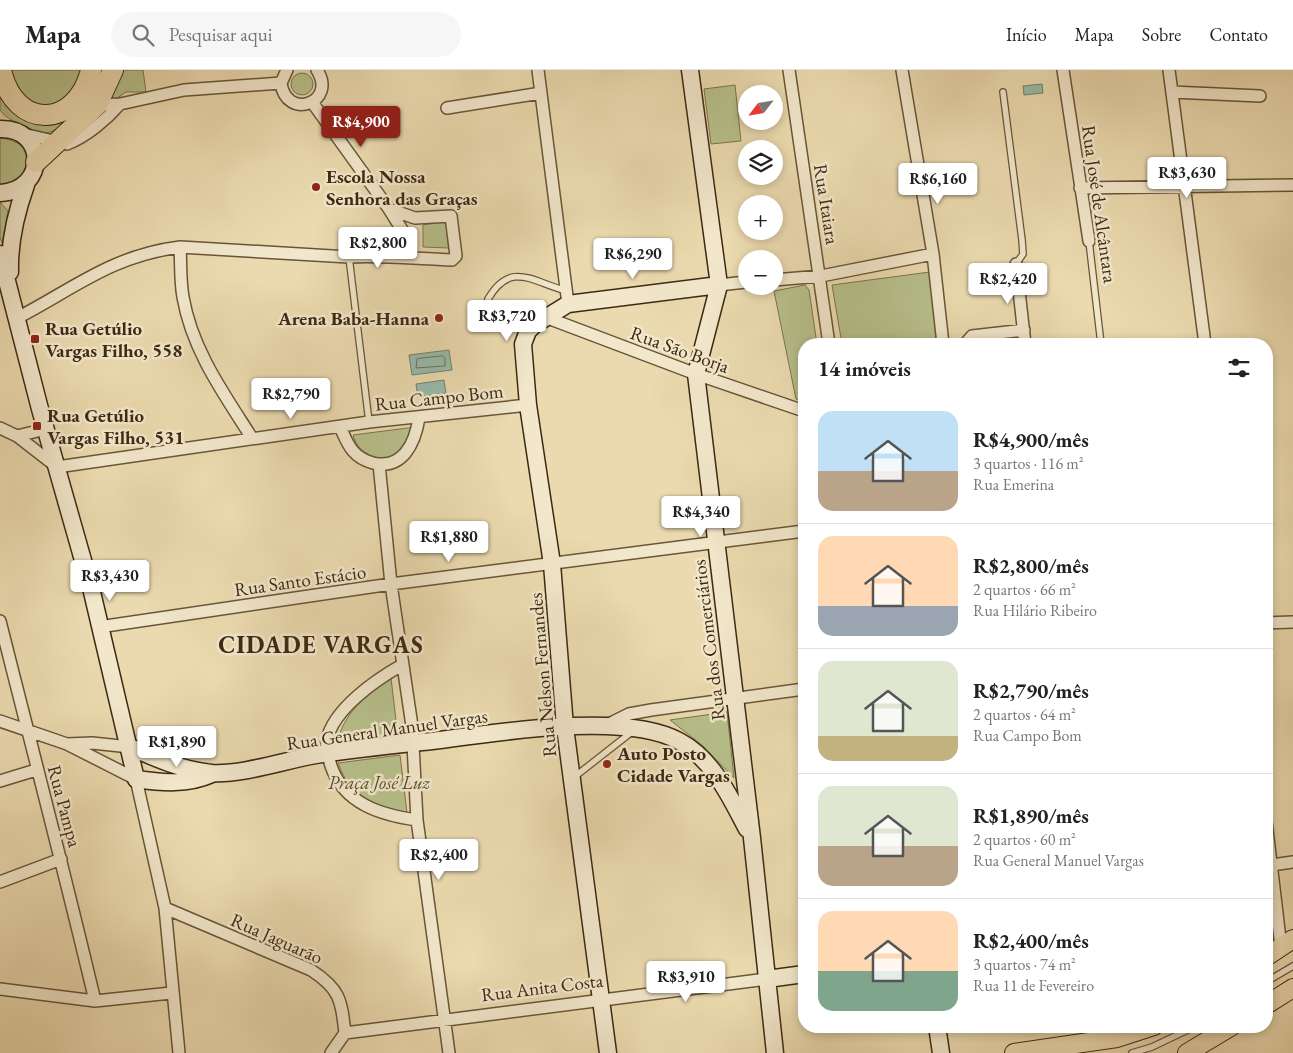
<!DOCTYPE html>
<html lang="pt">
<meta charset="utf-8">
<style>
body{margin:0;font-family:"EB Garamond",serif;background:#f6f6f6;color:#222;height:100vh;display:flex;flex-direction:column;font-size:19px;white-space:nowrap}
*{box-sizing:border-box;margin:0}
p{font-size:16px;color:#767676}
.icon{flex:none;width:28px;height:28px;fill:none;stroke:currentColor;stroke-width:2;stroke-linecap:round;stroke-linejoin:round}
.map{position:relative;flex:1;overflow:hidden}
.details{position:absolute;left:798px;top:268px;width:475px;height:695px;display:flex;flex-direction:column;background:#fff;border-radius:20px;box-shadow:0 2px 8px #0003}
.details>*{flex:none}
.needle{width:32px;rotate:239deg}
.buttons{position:absolute;left:738px;top:15px;display:grid;gap:10px}
.buttons a{display:grid;place-items:center;width:45px;height:45px;border-radius:50%;background:#fff;box-shadow:0 2px 8px #0003;font-size:25px}
.price{position:absolute;translate:-50% -42px;padding:0 11px;border-radius:5px;background:#fff;color:#222;font-size:16px;line-height:32px;filter:drop-shadow(0 1px 2px #0008)}
.price::after{content:'';position:absolute;left:50%;top:30px;width:15px;height:11px;margin-left:-8px;background:inherit;clip-path:polygon(0 0,100% 0,50% 100%)}
.price.active{background:#8f2418;color:#fff}
ul{padding:0;list-style:none}
li{display:flex;align-items:center;gap:15px;height:125px;padding:0 20px}
li+li{border-top:1px solid #e0e0e0}
li span{display:grid;place-items:center;flex:none;width:140px;height:100px;border-radius:15px;color:#555}
li>.icon{margin-inline-start:auto}
span .icon{width:60px;height:60px;fill:#fffc;stroke-width:1}
li b{font-size:21px}
h2{display:flex;justify-content:space-between;align-items:center;height:60px;padding:0 20px;font-size:21px}
header{display:flex;align-items:center;gap:30px;box-sizing:border-box;height:70px;padding:0 25px;background:#fff;border-bottom:1px solid #e0e0e0}
header strong{font-size:24px}
nav{display:flex;gap:28px;margin-inline-start:auto;font-size:18px}
.search{width:350px;height:45px;background:#f6f6f6;display:flex;align-items:center;gap:12px;box-sizing:border-box;padding:0 18px;border-radius:28px;color:#767676;font-size:19px}
.map>svg:first-child{display:block}
.green{fill:#b7c08b;stroke:#7a744e}
.water{fill:#98bbab;stroke:#74816e}
.lines{fill:none;stroke-linecap:round;stroke-linejoin:round}
.shore{stroke:#6a725e;stroke-width:1}
.lane-casing{stroke:#685539;stroke-width:8}
.street-casing{stroke:#685539;stroke-width:14}
.secondary-casing{stroke:#3d2912;stroke-width:19}
.primary-casing{stroke:#3d2912;stroke-width:20}
.highway-casing{stroke:#3d2912;stroke-width:22}
.lane{stroke:#f2e7cb;stroke-width:5.5}
.street{stroke:#f2e7cb;stroke-width:11}
.secondary{stroke:#f2e7cb;stroke-width:16}
.primary{stroke:#ebdaaf;stroke-width:18}
.highway{stroke:#ebdaaf;stroke-width:20}
.poi-dot{fill:#8f2418;stroke:#f2e7cb;stroke-width:2}
.labels{text-anchor:middle;stroke-width:5;stroke-linejoin:round;paint-order:stroke}
.poi-label{font-size:19px;font-weight:bold;fill:#3d2912;stroke:#f2e7cb;text-anchor:start}
.street-label{font-size:19px;fill:#3d2912;stroke:#f2e7cb}
.park-label{font-size:19px;font-style:italic;fill:#5c4f30;stroke:#f2e7cb}
.district-label{font-size:24px;font-weight:bold;letter-spacing:1px;fill:#3d2912;stroke:#f2e7cb}
</style>
<header>
<strong>Mapa</strong>
<div class="search"><svg class="icon" aria-label="search" viewBox="0 0 24 24"><circle cx="10" cy="10" r="6"/><path d="M15 15l6 6"/></svg>Pesquisar aqui</div>
<nav><a>Início</a><a>Mapa</a><a>Sobre</a><a>Contato</a></nav>
</header>
<div class="map">
<svg width="1293" height="983" viewBox="0 0 1293 983">
<rect width="100%" height="100%" fill="#ebdaaf"/>
<filter id="stains"><feTurbulence type="fractalNoise" baseFrequency=".004" numOctaves="4"/><feColorMatrix values="0 0 0 0 .2 0 0 0 0 .09 0 0 0 0 .02 0 0 0 .5 -.17"/></filter>
<radialGradient id="worn" r=".72"><stop offset=".6" stop-color="#630" stop-opacity="0"/><stop offset="1" stop-color="#630" stop-opacity=".3"/></radialGradient>
<!-- green -->
<path class="green" d="M10 0H81C77 18 61 39 39 36 34 35 27 30 21 27Z
M98 0H104C93 18 69 62 44 63 38 63 31 59 25 56 16 52 6 49 0 40V26L16 43 39 52Z
M119 0H143L146 22H126L113 31 103 32Z
M291 14a11 11 0 1 1 22 0a11 11 0 1 1-22 0Z
M735 15 741 71 711 74 704 19Z
M0 68C11 69 22 74 29 82 27 99 20 117 0 114Z
M0 132 8 141 2 173 0 168Z
M447 151 449 178 423 177V155Z
M930 202 939 274H842L832 215Z
M805 215 809 220 817 274H804V333L796 329 774 221Z
M415 357C412 364 408 376 402 381 384 397 358 385 353 365Z
M391 608 398 667 336 676C344 641 364 628 391 608Z
M727 642 734 708 703 676 670 650Z
M400 685 407 743C370 736 352 729 338 693Z"/>
<!-- water -->
<path class="water" d="M1042 14 1043 23 1024 25 1023 16Z
M449 280 452 300 412 305 409 285Z
M444 310 446 323 418 327 416 314Z"/>
<g class="lines">
<!-- shore -->
<path class="shore" d="M443 286 445 288V296L416 298 417 289Z"/>
<defs>
<path id="lane" d="M1003 22 1022 170 1023 184 1016 194
M1089 171 1101 274
M349 187 369 352
M488 229C511 190 532 212 567 221
M573 708 633 661
M1266 912 1293 896
M1132 983 1152 977 1196 956"/>
<path id="street" d="M287 0 281 13C286 51 338 33 317 0
M538 0 568 234
M789 0 829 274
M902 0 933 184 943 274
M1063 0 1089 171
M1169 0 1205 274
M1172 22 1260 26
M312 32 389 139
M97 35 120 34 184 20 281 13
M447 38 541 23
M23 64 67 74C86 67 107 49 120 34
M1080 118 1293 115
M180 177C181 193 180 211 183 227 192 280 224 324 252 368
M1016 194 1025 274
M774 210 821 206 933 184
M719 215 746 212
M545 247 696 304 804 341
M17 248C75 218 111 186 180 177L349 187C383 185 418 189 452 190L456 186 451 146 415 148 389 139 406 166 407 188
M965 274 972 266 1024 260
M340 357C344 365 347 374 353 381 358 387 366 391 373 393 403 400 415 373 419 348
M0 358 17 366 57 397 369 352 528 335
M17 366 46 359
M379 394 391 514 412 656 417 750 449 983
M0 551C32 678 65 804 95 931
M1266 553 1293 552
M99 557 391 514 804 461
M402 595C377 609 333 639 327 670 325 678 329 688 331 696 344 734 381 745 417 750
M0 651 67 674 136 709 165 838 179 983
M607 655 629 644 651 640 804 619
M67 674 92 673 130 677
M0 711 36 700
M1266 751 1281 877
M1272 795 1293 792
M0 812 61 789
M165 838 311 900C340 919 341 929 345 963L331 983
M0 919 95 931 171 923
M1100 956 1102 971
M345 963 767 909"/>
<path id="secondary" d="M690 0 719 215 696 304 752 768 775 983
M0 59C46 57 49 120 0 123
M0 184 40 339 92 522 136 709C163 713 187 715 212 704
M10 202C9 172 16 143 26 115
M130 677C157 689 182 700 212 703 242 705 286 690 316 685 354 679 394 675 432 671 494 663 625 641 679 671 713 689 730 727 747 759
M767 909 804 904
M937 956 941 983
M608 983 565 657 552 494 528 335 523 274 528 261 534 255 568 234 719 215"/>
<path id="primary" d="M1266 887 1293 869
M1266 935 1293 918
M1014 983 1117 968 1154 956
M1187 983 1232 956"/>
<path id="highway" d="M1 0C15 62 77 58 91 0
M36 92 97 35 113 0"/>
</defs>
<!-- lane casing -->
<use href="#lane" class="lane-casing"/>
<!-- street casing -->
<use href="#street" class="street-casing"/>
<!-- secondary casing -->
<use href="#secondary" class="secondary-casing"/>
<!-- primary casing -->
<use href="#primary" class="primary-casing"/>
<!-- highway casing -->
<use href="#highway" class="highway-casing"/>
<!-- lane -->
<use href="#lane" class="lane"/>
<!-- street -->
<use href="#street" class="street"/>
<!-- secondary -->
<use href="#secondary" class="secondary"/>
<!-- primary -->
<use href="#primary" class="primary"/>
<!-- highway -->
<use href="#highway" class="highway"/>
</g>
<!-- markers -->
<g class="poi-dot">
<circle cx="316" cy="117" r="5"/>
<circle cx="439" cy="248" r="5"/>
<rect x="30" y="264" width="10" height="10" rx="2.5"/>
<rect x="32" y="351" width="10" height="10" rx="2.5"/>
<circle cx="607" cy="694" r="5"/>
</g>
<g class="labels">
<!-- poi labels -->
<g class="poi-label">
<text x="326" y="113">Escola Nossa<tspan x="326" dy="22">Senhora das Graças</tspan></text>
<text x="429" y="255" text-anchor="end">Arena Baba-Hanna</text>
<text x="45" y="265">Rua Getúlio<tspan x="45" dy="22">Vargas Filho, 558</tspan></text>
<text x="47" y="352">Rua Getúlio<tspan x="47" dy="22">Vargas Filho, 531</tspan></text>
<text x="617" y="690">Auto Posto<tspan x="617" dy="22">Cidade Vargas</tspan></text>
</g>
<!-- street labels -->
<g class="street-label">
<text transform="translate(827 134) rotate(81)" y="7">Rua Itaiara</text>
<text transform="translate(1100 134) rotate(82)" y="7">Rua José de Alcântara</text>
<text transform="translate(680 279) rotate(20)" y="7">Rua São Borja</text>
<text transform="translate(439 327) rotate(-6)" y="7">Rua Campo Bom</text>
<text transform="translate(300 510) rotate(-8)" y="7">Rua Santo Estácio</text>
<text transform="translate(708 570) rotate(-97)" y="7">Rua dos Comerciários</text>
<text transform="translate(542 605) rotate(-95)" y="7">Rua Nelson Fernandes</text>
<text transform="translate(387 659) rotate(-8)" y="7">Rua General Manuel Vargas</text>
<text transform="translate(65 736) rotate(75)" y="7">Rua Pampa</text>
<text transform="translate(277 868) rotate(24)" y="7">Rua Jaguarão</text>
<text transform="translate(542 917) rotate(-7)" y="7">Rua Anita Costa</text>
</g>
<!-- park labels -->
<g class="park-label">
<text x="379" y="719">Praça José Luz</text>
</g>
<!-- district labels -->
<g class="district-label">
<text x="321" y="583">CIDADE VARGAS</text>
</g>
</g>
<rect width="100%" height="100%" filter="url(#stains)"/>
<rect width="100%" height="100%" fill="url(#worn)"/>
</svg>
<div class="buttons">
<a><svg class="needle" viewBox="-14 -14 28 28"><path d="M0-13l5 13h-10z" fill="#e53935"/><path d="M0 13l5-13h-10z" fill="#767676"/></svg></a>
<a><svg class="icon" aria-label="layers" viewBox="0 0 24 24"><path d="M12 4l9 5-9 5-9-5zM3 14l9 5 9-5"/></svg></a>
<a>+</a>
<a>−</a>
</div>
<b class="price active" style="left:361px;top:78px">R$4,900</b>
<b class="price" style="left:1187px;top:129px">R$3,630</b>
<b class="price" style="left:938px;top:135px">R$6,160</b>
<b class="price" style="left:378px;top:199px">R$2,800</b>
<b class="price" style="left:633px;top:210px">R$6,290</b>
<b class="price" style="left:1008px;top:235px">R$2,420</b>
<b class="price" style="left:507px;top:272px">R$3,720</b>
<b class="price" style="left:291px;top:350px">R$2,790</b>
<b class="price" style="left:701px;top:468px">R$4,340</b>
<b class="price" style="left:449px;top:493px">R$1,880</b>
<b class="price" style="left:110px;top:532px">R$3,430</b>
<b class="price" style="left:177px;top:698px">R$1,890</b>
<b class="price" style="left:439px;top:811px">R$2,400</b>
<b class="price" style="left:686px;top:933px">R$3,910</b>
<section class="details">
<h2>14 imóveis<svg class="icon" aria-label="filters" viewBox="0 0 24 24"><path d="M4 7h16M4 17h16"/><circle cx="9" cy="7" r="2"/><circle cx="15" cy="17" r="2"/></svg></h2>
<ul>
<li><span style="background:linear-gradient(#bfe0f5 60%,#b9a48a 0)"><svg class="icon" aria-label="home" viewBox="0 0 24 24"><path d="M3 11l9-7 9 7M6 9v11h12V9"/></svg></span><div><b>R$4,900/mês</b><p>3 quartos · 116 m²</p><p>Rua Emerina</p></div></li>
<li><span style="background:linear-gradient(#ffd9b3 70%,#9aa5b1 0)"><svg class="icon" aria-label="home" viewBox="0 0 24 24"><path d="M3 11l9-7 9 7M6 9v11h12V9"/></svg></span><div><b>R$2,800/mês</b><p>2 quartos · 66 m²</p><p>Rua Hilário Ribeiro</p></div></li>
<li><span style="background:linear-gradient(#dfe7d0 75%,#c2b280 0)"><svg class="icon" aria-label="home" viewBox="0 0 24 24"><path d="M3 11l9-7 9 7M6 9v11h12V9"/></svg></span><div><b>R$2,790/mês</b><p>2 quartos · 64 m²</p><p>Rua Campo Bom</p></div></li>
<li><span style="background:linear-gradient(#dfe7d0 60%,#b9a48a 0)"><svg class="icon" aria-label="home" viewBox="0 0 24 24"><path d="M3 11l9-7 9 7M6 9v11h12V9"/></svg></span><div><b>R$1,890/mês</b><p>2 quartos · 60 m²</p><p>Rua General Manuel Vargas</p></div></li>
<li><span style="background:linear-gradient(#ffd9b3 60%,#7fa58c 0)"><svg class="icon" aria-label="home" viewBox="0 0 24 24"><path d="M3 11l9-7 9 7M6 9v11h12V9"/></svg></span><div><b>R$2,400/mês</b><p>3 quartos · 74 m²</p><p>Rua 11 de Fevereiro</p></div></li>
</ul>
</section>
</div>
